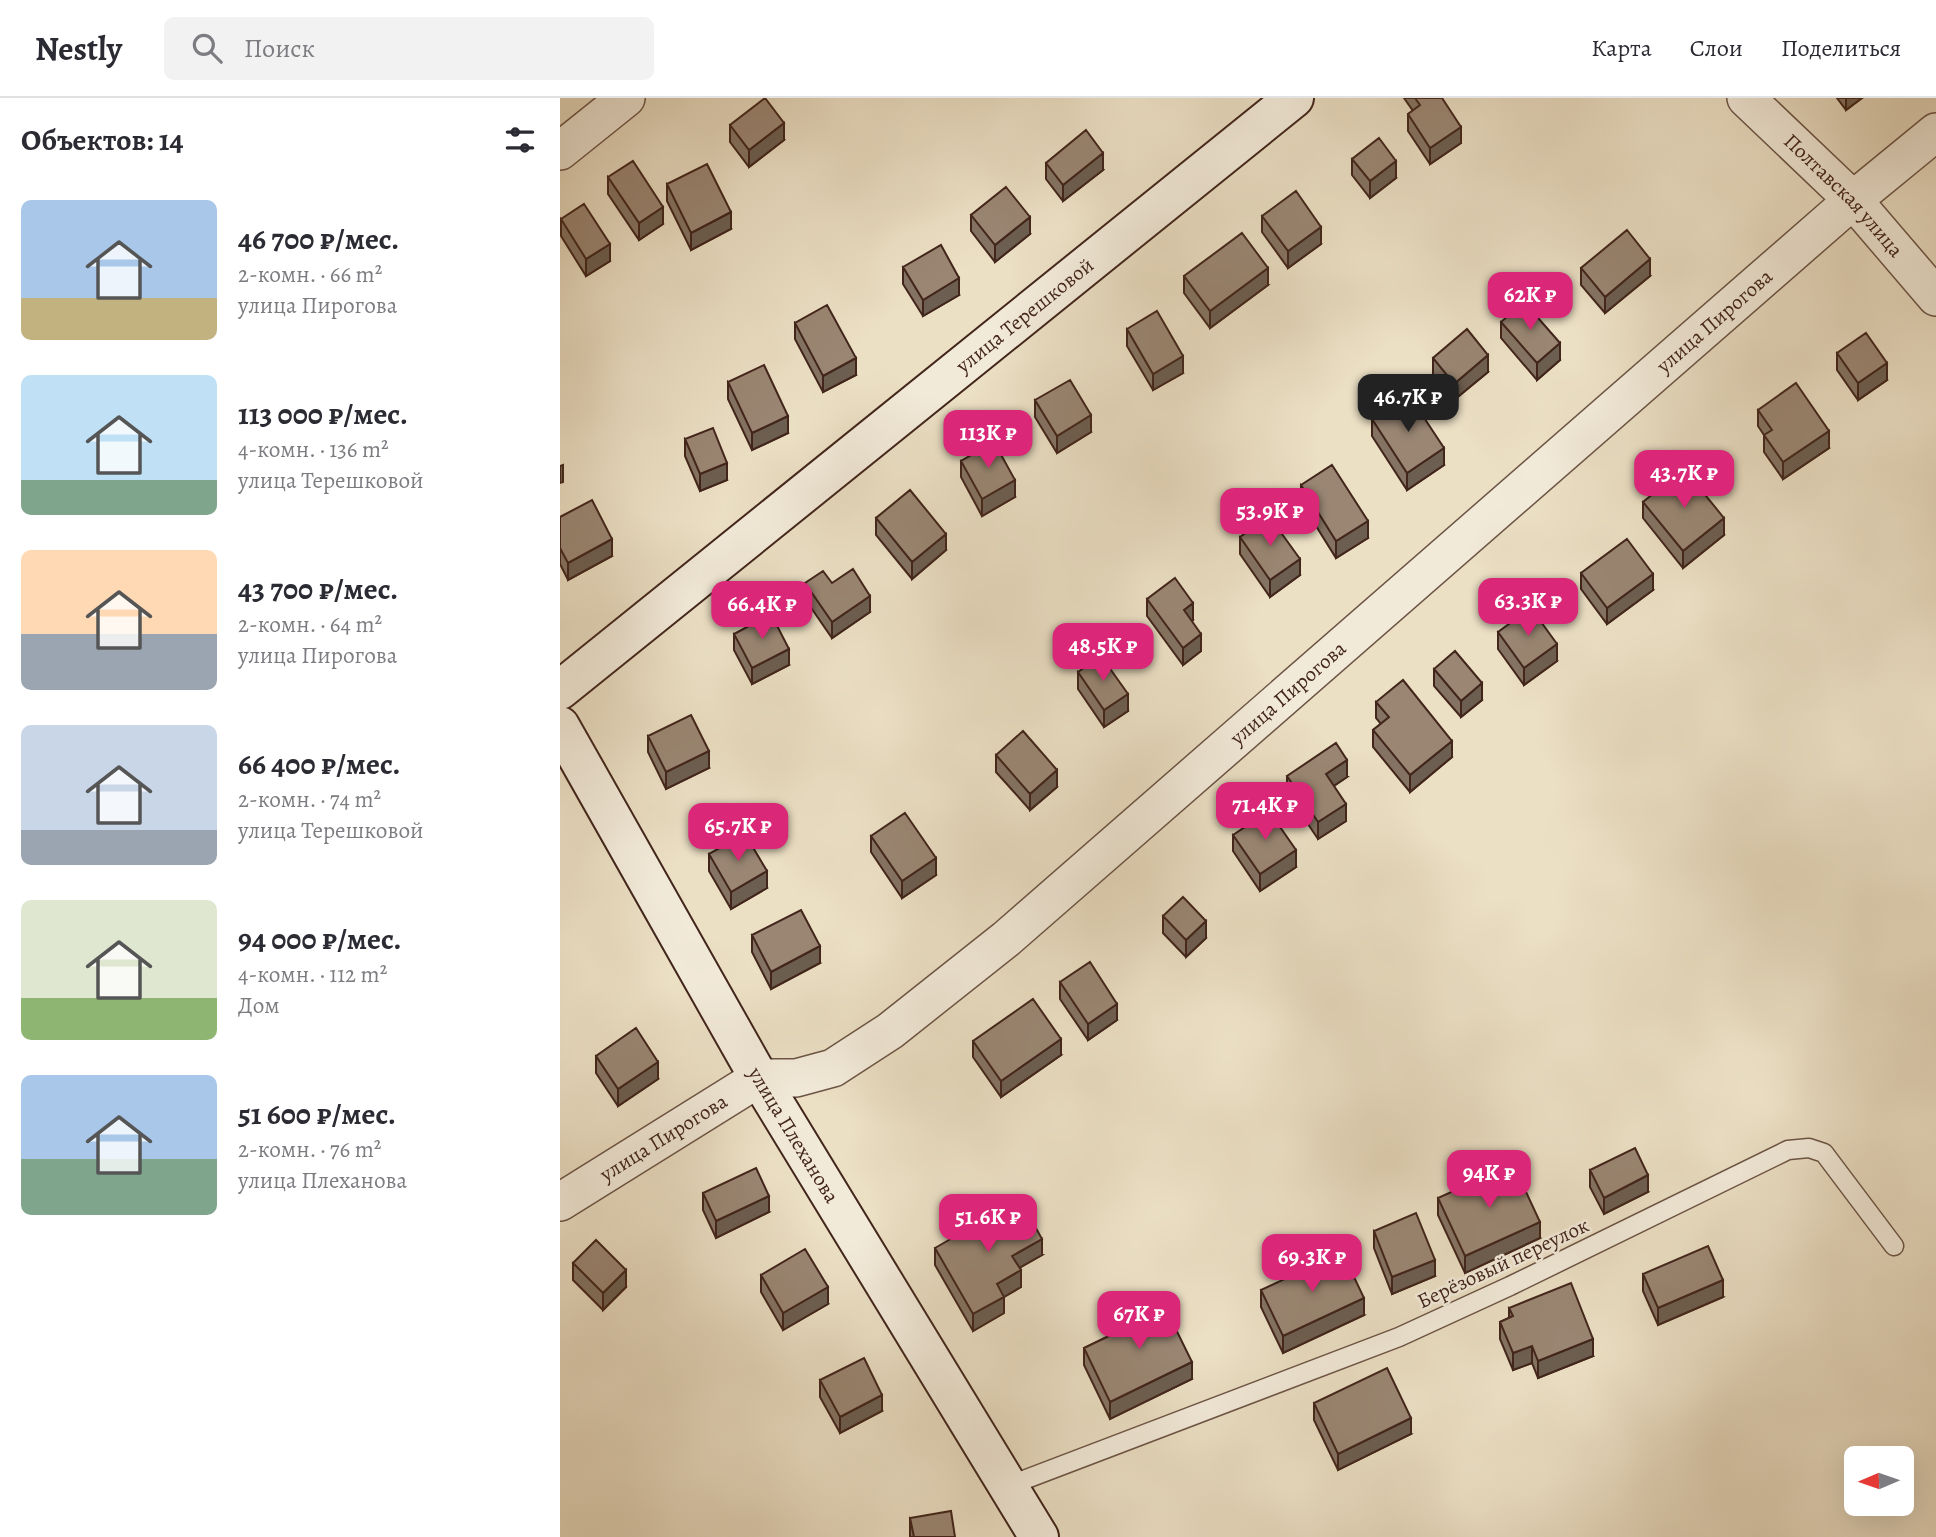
<!DOCTYPE html>
<html lang="ru">
<meta charset="utf-8">
<style>
body{margin:0;font-family:Alegreya,serif;background:#f2f2f3;color:#2b2b33;height:100vh;display:flex;flex-direction:column;font-size:26px;white-space:nowrap}
*{box-sizing:border-box;margin:0}
p{font-size:23px;color:#7c7c81}
.icon{flex:none;width:38px;height:38px;fill:none;stroke:currentColor;stroke-width:2;stroke-linecap:round;stroke-linejoin:round}
.map{position:relative;flex:1;overflow:hidden}
.side{display:flex;flex-direction:column;background:#fff;width:560px}
.side>*{flex:none}
.needle{width:46px;rotate:268deg}
.fabs{position:absolute;left:1284px;top:1348px;display:grid;gap:14px}
.fabs a{display:grid;place-items:center;width:70px;height:70px;border-radius:10px;background:#fff;box-shadow:0 7px 28px #0002;font-size:35px}
.price{position:absolute;translate:-50% -60px;padding:0 16px;border-radius:14px;background:#db2777;color:#fff;font-size:23px;line-height:46px;filter:drop-shadow(0 2px 4px #0008)}
.price::after{content:'';position:absolute;left:50%;top:42px;width:21px;height:16px;margin-left:-10px;background:inherit;clip-path:polygon(0 0,100% 0,50% 100%)}
.price.current{background:#222;color:#fff}
ul{padding:0;list-style:none}
li{display:flex;align-items:center;gap:21px;height:175px;padding:0 21px}
li span{display:grid;place-items:center;flex:none;width:196px;height:140px;border-radius:10px;color:#555}
li>.icon{margin-inline-start:auto}
span .icon{width:84px;height:84px;fill:#fffc;stroke-width:1}
li b{font-size:30px}
h2{display:flex;justify-content:space-between;align-items:center;height:84px;padding:0 21px;font-size:30px}
header{display:flex;align-items:center;gap:42px;box-sizing:border-box;height:98px;padding:0 35px;background:#fff;border-bottom:2px solid #e1e1e2}
header strong{font-size:33px}
nav{display:flex;gap:38px;margin-inline-start:auto;font-size:24px}
.search{width:490px;height:63px;background:#f2f2f3;display:flex;align-items:center;gap:18px;box-sizing:border-box;padding:0 24px;border-radius:10px;color:#7c7c81;font-size:26px}
main{display:flex;flex:1;min-height:0}
.map>svg:first-child{display:block}
.lines{fill:none;stroke-linecap:round;stroke-linejoin:round}
.lane-casing{stroke:#6c5445;stroke-width:21}
.street-casing{stroke:#6c5445;stroke-width:40}
.secondary-casing{stroke:#42251b;stroke-width:42}
.lane{stroke:#f2ead9;stroke-width:18}
.street{stroke:#f2ead9;stroke-width:37}
.secondary{stroke:#f2ead9;stroke-width:38}
.wall{fill:#847363;stroke:#42251b;stroke-width:2}
.shaded-wall{fill:#6c5e50;stroke:#42251b;stroke-width:2}
.building{fill:#9a8673;stroke:#42251b;stroke-width:2}
.labels{text-anchor:middle;stroke-width:5;stroke-linejoin:round;paint-order:stroke}
.street-label{font-size:21px;fill:#42251b;stroke:#f2ead9}
</style>
<header>
<strong>Nestly</strong>
<div class="search"><svg class="icon" aria-label="search" viewBox="0 0 24 24"><circle cx="10" cy="10" r="6"/><path d="M15 15l6 6"/></svg>Поиск</div>
<nav><a>Карта</a><a>Слои</a><a>Поделиться</a></nav>
</header>
<main>
<section class="side">
<h2>Объектов: 14<svg class="icon" aria-label="filters" viewBox="0 0 24 24"><path d="M4 7h16M4 17h16"/><circle cx="9" cy="7" r="2"/><circle cx="15" cy="17" r="2"/></svg></h2>
<ul>
<li><span style="background:linear-gradient(#a9c7e8 70%,#c2b280 0)"><svg class="icon" aria-label="home" viewBox="0 0 24 24"><path d="M3 11l9-7 9 7M6 9v11h12V9"/></svg></span><div><b>46 700 ₽/мес.</b><p>2-комн. · 66 m²</p><p>улица Пирогова</p></div></li>
<li><span style="background:linear-gradient(#bfe0f5 75%,#7fa58c 0)"><svg class="icon" aria-label="home" viewBox="0 0 24 24"><path d="M3 11l9-7 9 7M6 9v11h12V9"/></svg></span><div><b>113 000 ₽/мес.</b><p>4-комн. · 136 m²</p><p>улица Терешковой</p></div></li>
<li><span style="background:linear-gradient(#ffd9b3 60%,#9aa5b1 0)"><svg class="icon" aria-label="home" viewBox="0 0 24 24"><path d="M3 11l9-7 9 7M6 9v11h12V9"/></svg></span><div><b>43 700 ₽/мес.</b><p>2-комн. · 64 m²</p><p>улица Пирогова</p></div></li>
<li><span style="background:linear-gradient(#c9d6e8 75%,#9aa5b1 0)"><svg class="icon" aria-label="home" viewBox="0 0 24 24"><path d="M3 11l9-7 9 7M6 9v11h12V9"/></svg></span><div><b>66 400 ₽/мес.</b><p>2-комн. · 74 m²</p><p>улица Терешковой</p></div></li>
<li><span style="background:linear-gradient(#dfe7d0 70%,#8fb573 0)"><svg class="icon" aria-label="home" viewBox="0 0 24 24"><path d="M3 11l9-7 9 7M6 9v11h12V9"/></svg></span><div><b>94 000 ₽/мес.</b><p>4-комн. · 112 m²</p><p>Дом</p></div></li>
<li><span style="background:linear-gradient(#a9c7e8 60%,#7fa58c 0)"><svg class="icon" aria-label="home" viewBox="0 0 24 24"><path d="M3 11l9-7 9 7M6 9v11h12V9"/></svg></span><div><b>51 600 ₽/мес.</b><p>2-комн. · 76 m²</p><p>улица Плеханова</p></div></li>
</ul>
</section>
<div class="map">
<svg width="1376" height="1439" viewBox="0 0 1376 1439">
<rect width="100%" height="100%" fill="#ebdfc4"/>
<filter id="stains"><feTurbulence type="fractalNoise" baseFrequency=".00286" numOctaves="4"/><feColorMatrix values="0 0 0 0 .2 0 0 0 0 .09 0 0 0 0 .02 0 0 0 .5 -.17"/></filter>
<radialGradient id="worn" r=".72"><stop offset=".6" stop-color="#630" stop-opacity="0"/><stop offset="1" stop-color="#630" stop-opacity=".3"/></radialGradient>
<g class="lines">
<defs>
<path id="lane" d="M448 1388 839 1239 950 1188 1228 1052 1249 1050 1264 1055 1334 1148"/>
<g id="street">
<path id="s1" d="M1186 0 1293 102 1376 199"/>
<path d="M0 53 66 0"/>
<path id="s2" d="M0 1104 199 980H236L273 970 330 933 446 841 1293 102 1376 34"/>
</g>
<g id="secondary">
<path id="s3" d="M0 592 734 0"/>
<path id="s4" d="M0 628 199 980 479 1439"/>
</g>
</defs>
<!-- lane casing -->
<use href="#lane" class="lane-casing"/>
<!-- street casing -->
<use href="#street" class="street-casing"/>
<!-- secondary casing -->
<use href="#secondary" class="secondary-casing"/>
<!-- lane -->
<use href="#lane" class="lane"/>
<!-- street -->
<use href="#street" class="street"/>
<!-- secondary -->
<use href="#secondary" class="secondary"/>
</g>
<!-- wall -->
<path class="wall" d="M844 0H882L901 45 870 66 848 33V16L853 13Z
M1277 0H1302L1286 12Z
M170 27 224 42 189 69 170 44Z
M792 61 836 80 810 100 792 77Z
M486 65 543 72 503 103 486 81Z
M48 79 103 126 79 142 48 96Z
M107 86 171 131 131 152 107 103Z
M411 117 470 136 435 164 411 133Z
M702 118 761 146 728 170 702 134Z
M1 121 50 163 26 178 1 138Z
M343 169 399 197 363 218 343 186Z
M1021 170 1090 178 1045 215 1021 187Z
M624 178 708 187 650 230 624 195Z
M941 224 1000 262 977 282 941 240Z
M235 225 296 277 263 294 235 241Z
M567 231 623 275 593 292 567 248Z
M1277 255 1327 282 1298 302 1277 272Z
M873 260 928 274 894 302 873 277Z
M168 284 228 335 192 352 168 301Z
M475 302 531 334 497 355 475 319Z
M1198 312 1269 350 1223 381 1204 354V337L1198 328Z
M812 321 884 367 847 392 812 338Z
M125 341 167 382 140 393 125 358Z
M401 363 455 399 422 418 401 379Z
M741 387 808 440 776 460 741 404Z
M1083 404 1164 437 1123 470 1083 420Z
M0 419 52 458 8 482 0 466Z
M316 420 386 452 352 481 316 437Z
M680 439 740 477 710 499 680 456Z
M1021 475 1093 492 1047 526 1021 491Z
M245 485H272L310 514 272 540 245 501Z
M587 501 633 522 632 523 641 553 623 567 587 518Z
M938 534 997 563 964 587 938 551Z
M174 536 229 567 192 586 174 552Z
M874 571 922 602 901 619 874 588Z
M518 574 568 613 544 629 518 591Z
M816 604 892 659 850 694 813 649V632L821 626 816 620Z
M88 638 149 670 106 691 88 654Z
M436 657 497 689 470 712 436 674Z
M727 678 787 679 774 688 786 723 758 741 727 695Z
M673 737 736 769 700 793 673 753Z
M311 738 376 777 342 800 311 754Z
M149 756 207 790 171 811 149 773Z
M603 818 646 840 626 859 603 835Z
M192 837 260 865 211 891 192 854Z
M500 884 557 922 528 942 500 901Z
M413 943 501 957 441 999 413 959Z
M36 958 98 981 58 1008 36 975Z
M1030 1072 1088 1094 1044 1116 1030 1089Z
M143 1095 209 1114 156 1140 143 1112Z
M878 1100 980 1140 905 1175 878 1117Z
M814 1133 875 1178 832 1196 814 1150Z
M375 1150 482 1157 459 1170 461 1189 444 1199V1215L413 1233 375 1167Z
M13 1165 66 1189 43 1212 13 1182Z
M1083 1176 1163 1199 1098 1227 1083 1193Z
M201 1177 268 1206 223 1232 201 1194Z
M701 1192 804 1217 723 1255 701 1209Z
M949 1210 1033 1258 978 1280 972 1265 953 1272 940 1241V1224L949 1220Z
M565 1214 632 1281 550 1321 524 1267V1250L565 1230Z
M260 1282 322 1313 280 1335 260 1299Z
M754 1305 851 1336 778 1372 754 1322Z
M350 1420 395 1439H350Z"/>
<!-- shaded-wall -->
<path class="shaded-wall" d="M1286 0H1302L1286 12Z
M224 25V42L189 69V52Z
M901 29V45L870 66V50Z
M543 55V72L503 103V87Z
M836 63V80L810 100V83Z
M103 109V126L79 142V125Z
M171 114V131L131 152V135Z
M470 119V136L435 164V147Z
M761 129V146L728 170V153Z
M50 146V163L26 178V161Z
M1090 161V178L1045 215V199Z
M708 170V187L650 230V213Z
M399 180V197L363 218V202Z
M1000 245V262L977 282V265Z
M928 257V274L894 302V286Z
M623 258V275L593 292V276Z
M296 260V277L263 294V278Z
M1327 265V282L1298 302V285Z
M531 317V334L497 355V338Z
M228 318V335L192 352V335Z
M1269 333V350L1223 381V364Z
M884 350V367L847 392V375Z
M167 365V382L140 393V376Z
M3 367V384L0 385V368Z
M455 382V399L422 418V401Z
M1164 420V437L1123 470V453Z
M808 423V440L776 460V443Z
M386 436V452L352 481V464Z
M52 441V458L8 482V465Z
M740 461V477L710 499V482Z
M1093 476V492L1047 526V510Z
M310 498V514L272 540V524Z
M633 505V522L624 529V512Z
M641 536V553L623 567V550Z
M997 546V563L964 587V570Z
M229 551V567L192 586V570Z
M922 585V602L901 619V603Z
M568 596V613L544 629V612Z
M892 643V659L850 694V677Z
M149 653V670L106 691V674Z
M787 662V679L766 693V676Z
M497 672V689L470 712V696Z
M786 706V723L758 741V724Z
M736 752V769L700 793V776Z
M376 760V777L342 800V783Z
M207 773V790L171 811V794Z
M646 823V840L626 859V842Z
M260 848V865L211 891V874Z
M557 906V922L528 942V926Z
M501 941V957L441 999V983Z
M98 964V981L58 1008V991Z
M1088 1077V1094L1044 1116V1100Z
M209 1098V1114L156 1140V1123Z
M980 1124V1140L905 1175V1158Z
M482 1141V1157L452 1174V1158Z
M875 1162V1178L832 1196V1179Z
M66 1172V1189L43 1212V1195Z
M461 1172V1189L444 1199V1215L413 1233V1216L437 1186Z
M1163 1182V1199L1098 1227V1210Z
M268 1189V1206L223 1232V1215Z
M804 1200V1217L723 1255V1238Z
M1033 1241V1258L978 1280V1263Z
M972 1248V1265L953 1272V1255Z
M632 1264V1281L550 1321V1304Z
M322 1297V1313L280 1335V1319Z
M851 1320V1336L778 1372V1356Z"/>
<!-- building -->
<path class="building" d="M205 0 224 25 189 52 170 27Z
M855 0H882L901 29 870 50 848 16 860 7Z
M526 32 543 55 503 87 486 65Z
M819 40 836 63 810 83 792 61Z
M73 63 103 109 79 125 48 79Z
M147 66 171 114 131 135 107 86Z
M446 89 470 119 435 147 411 117Z
M736 93 761 129 728 153 702 118Z
M24 106 50 146 26 161 1 121Z
M1067 132 1090 161 1045 199 1021 170Z
M682 135 708 170 650 213 624 178Z
M381 147 399 180 363 202 343 169Z
M964 204 1000 245 977 265 941 224Z
M267 207 296 260 263 278 235 225Z
M597 213 623 258 593 276 567 231Z
M907 231 928 257 894 286 873 260Z
M1306 235 1327 265 1298 285 1277 255Z
M204 267 228 318 192 335 168 284Z
M510 282 531 317 497 338 475 302Z
M1236 285 1269 333 1223 364 1204 337 1212 332 1198 312Z
M849 297 884 350 847 375 812 321Z
M153 330 167 365 140 376 125 341Z
M434 344 455 382 422 401 401 363Z
M772 367 808 423 776 443 741 387Z
M1124 371 1164 420 1123 453 1083 404Z
M350 392 386 436 352 464 316 420Z
M32 402 52 441 8 465 0 450V419Z
M709 418 740 461 710 482 680 439Z
M1067 441 1093 476 1047 510 1021 475Z
M293 471 310 498 272 524 245 485 263 473 272 485Z
M615 480 633 505 624 512 641 536 623 550 587 501Z
M971 510 997 546 964 570 938 534Z
M211 516 229 551 192 570 174 536Z
M895 553 922 585 901 603 874 571Z
M541 558 568 596 544 612 518 574Z
M843 582 892 643 850 677 813 632 829 619 816 604Z
M131 617 149 653 106 674 88 638Z
M463 633 497 672 470 696 436 657Z
M776 645 787 662 766 676 786 706 758 724 727 678Z
M709 713 736 752 700 776 673 737Z
M345 715 376 760 342 783 311 738Z
M185 736 207 773 171 794 149 756Z
M623 799 646 823 626 842 603 818Z
M241 812 260 848 211 874 192 837Z
M530 864 557 906 528 926 500 884Z
M473 901 501 941 441 983 413 943Z
M76 930 98 964 58 991 36 958Z
M1075 1050 1088 1077 1044 1100 1030 1072Z
M953 1066 980 1124 905 1158 878 1100Z
M196 1070 209 1098 156 1123 143 1095Z
M460 1101 482 1141 452 1158 461 1172 437 1186 444 1199 413 1216 375 1150Z
M856 1115 875 1162 832 1179 814 1133Z
M36 1142 66 1172 43 1195 13 1165Z
M1148 1148 1163 1182 1098 1210 1083 1176Z
M245 1151 268 1189 223 1215 201 1177Z
M782 1154 804 1200 723 1238 701 1192Z
M1011 1185 1033 1241 978 1263 972 1248 953 1255 940 1224 953 1218 949 1210Z
M599 1197 632 1264 550 1304 524 1250 572 1227 565 1214Z
M304 1260 322 1297 280 1319 260 1282Z
M827 1270 851 1320 778 1356 754 1305Z
M391 1413 395 1439H354L350 1420Z"/>
<g class="labels">
<!-- street labels -->
<g class="street-label">
<text dy="7" stroke="none"><textPath href="#s1" startOffset="138">Полтавская улица</textPath></text>
<text dy="7" stroke="none"><textPath href="#s3" startOffset="597">улица Терешковой</textPath></text>
<text dy="7" stroke="none"><textPath href="#s2" startOffset="1466">улица Пирогова</textPath></text>
<text dy="7" stroke="none"><textPath href="#s2" startOffset="900">улица Пирогова</textPath></text>
<text dy="7" stroke="none"><textPath href="#s4" startOffset="471">улица Плеханова</textPath></text>
<text dy="7" stroke="none"><textPath href="#s2" startOffset="122">улица Пирогова</textPath></text>
<text transform="translate(943 1165) rotate(-25)" y="7">Берёзовый переулок</text>
</g>
</g>
<rect width="100%" height="100%" filter="url(#stains)"/>
<rect width="100%" height="100%" fill="url(#worn)"/>
</svg>
<div class="fabs">
<a><svg class="needle" viewBox="-14 -14 28 28"><path d="M0-13l5 13h-10z" fill="#e53935"/><path d="M0 13l5-13h-10z" fill="#7c7c81"/></svg></a>
</div>
<b class="price" style="left:970px;top:234px">62K ₽</b>
<b class="price current" style="left:848px;top:336px">46.7K ₽</b>
<b class="price" style="left:428px;top:372px">113K ₽</b>
<b class="price" style="left:1124px;top:412px">43.7K ₽</b>
<b class="price" style="left:710px;top:450px">53.9K ₽</b>
<b class="price" style="left:968px;top:540px">63.3K ₽</b>
<b class="price" style="left:202px;top:543px">66.4K ₽</b>
<b class="price" style="left:543px;top:585px">48.5K ₽</b>
<b class="price" style="left:705px;top:744px">71.4K ₽</b>
<b class="price" style="left:178px;top:765px">65.7K ₽</b>
<b class="price" style="left:929px;top:1112px">94K ₽</b>
<b class="price" style="left:428px;top:1156px">51.6K ₽</b>
<b class="price" style="left:752px;top:1196px">69.3K ₽</b>
<b class="price" style="left:579px;top:1253px">67K ₽</b>
</div>
</main>
